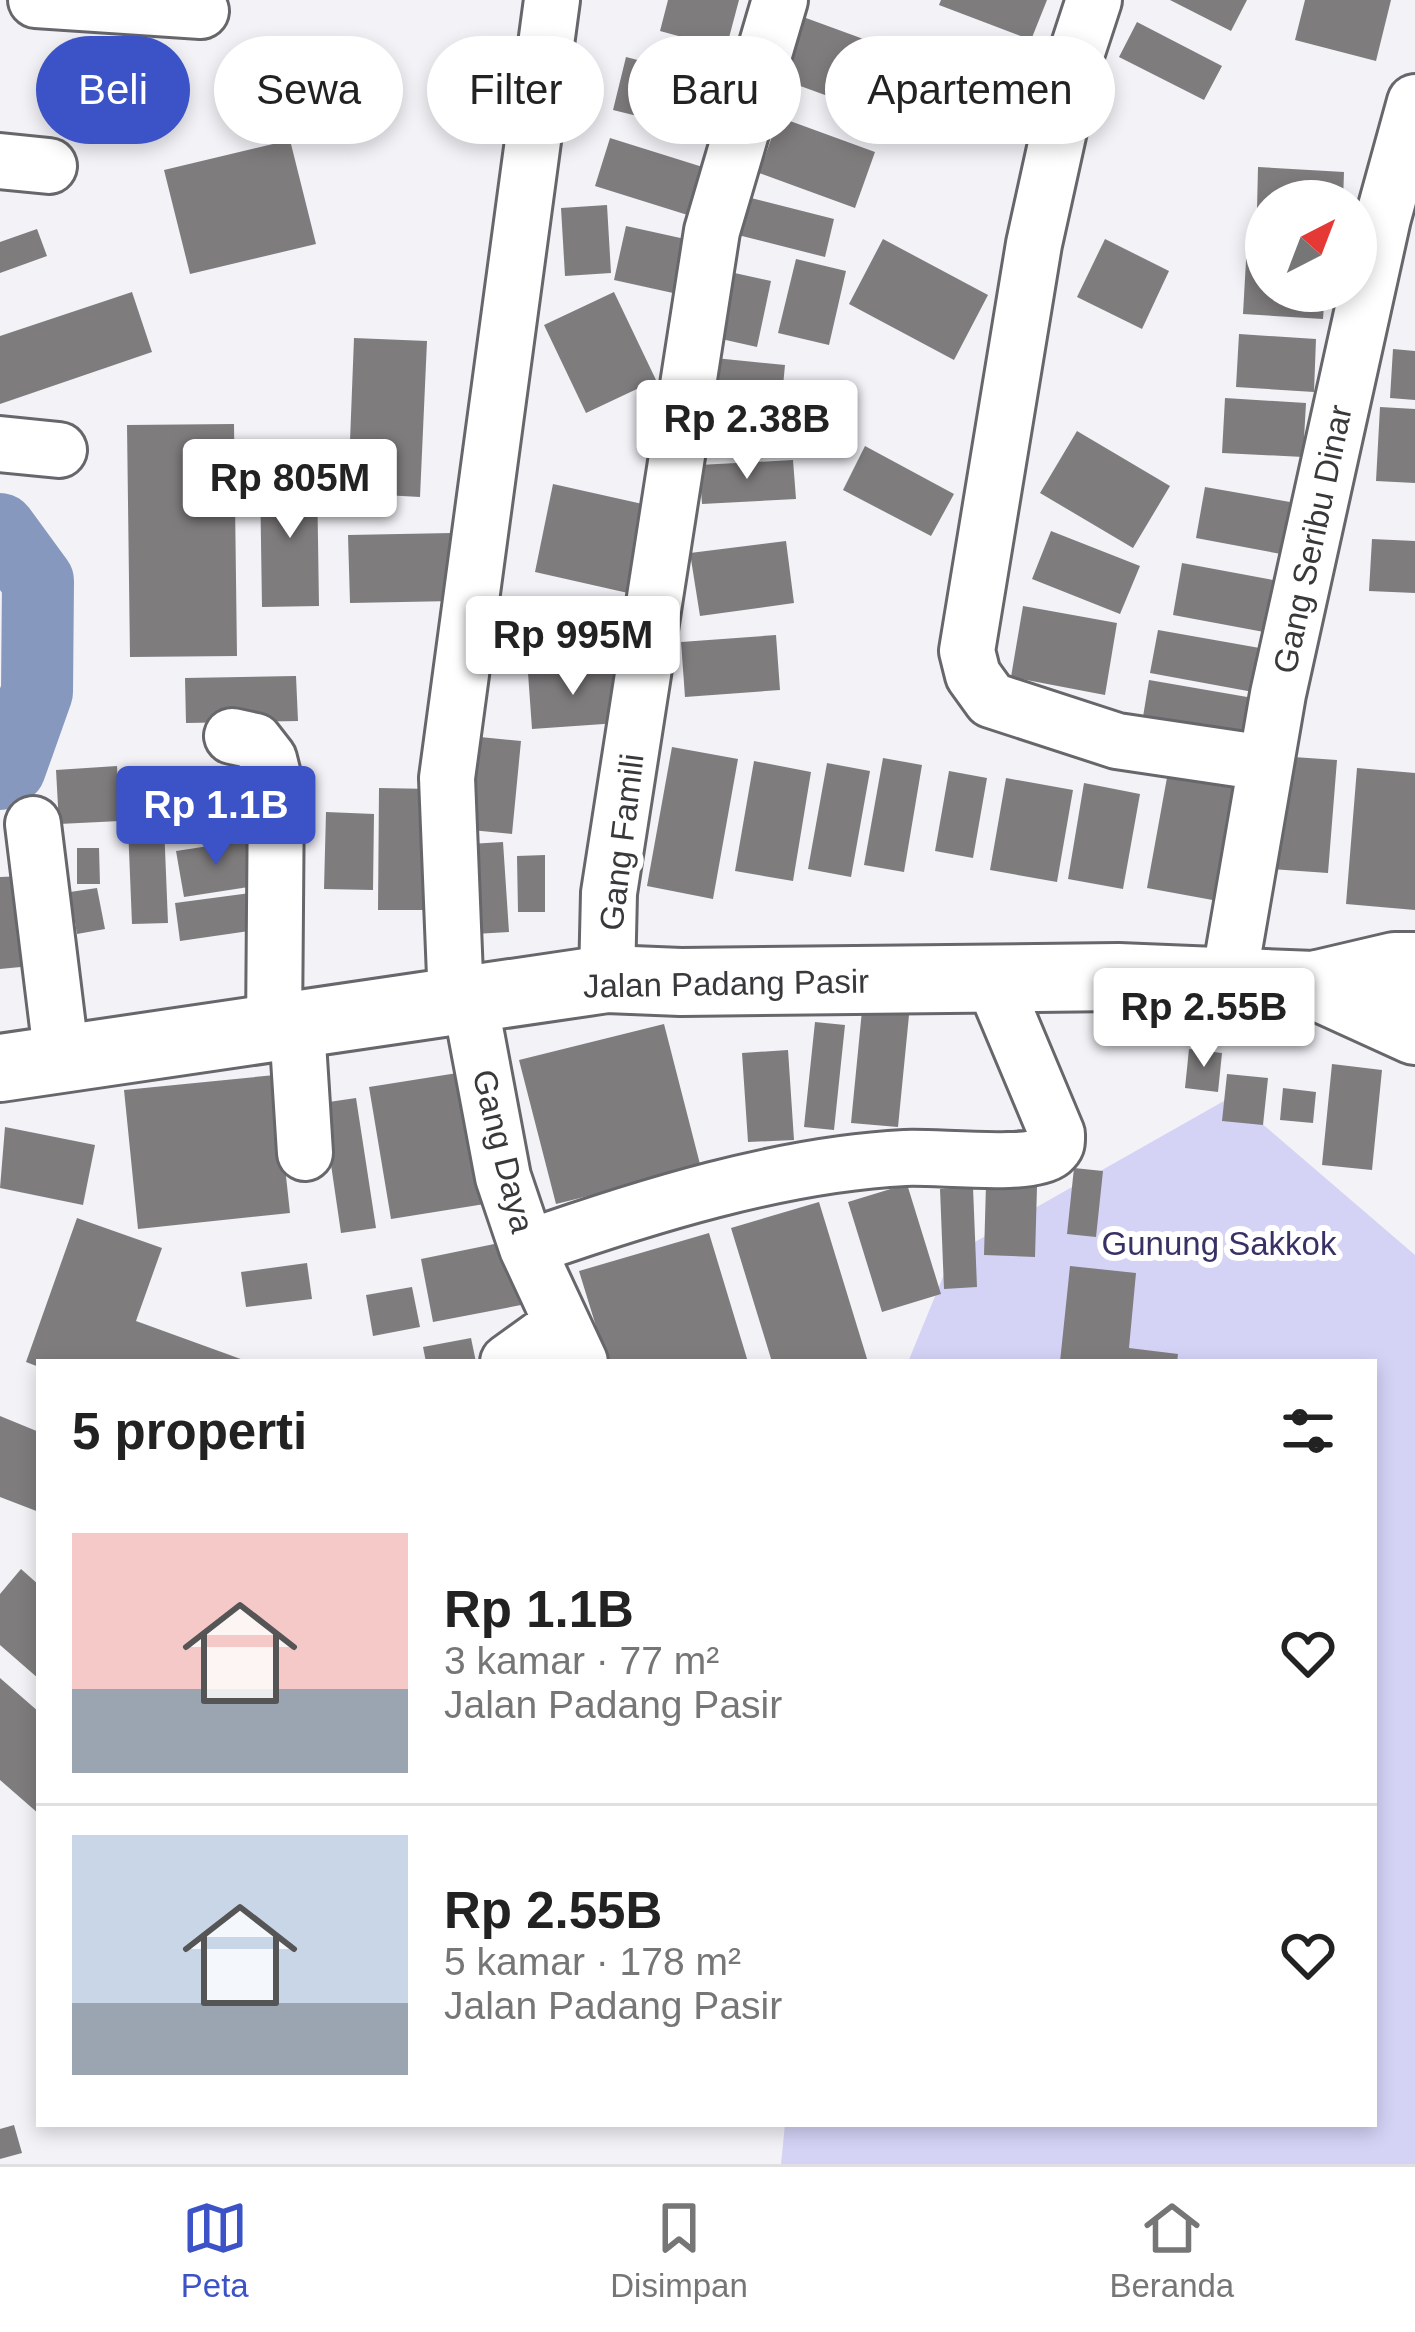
<!DOCTYPE html>
<html lang="id">
<meta charset="utf-8">
<style>
body{margin:0;font-family:Helvetica,sans-serif;background:#f6f6f6;color:#222;height:100vh;display:flex;flex-direction:column;font-size:45px;white-space:nowrap}
*{box-sizing:border-box;margin:0}
p{font-size:39px;color:#767676}
.icon{flex:none;width:66px;height:66px;fill:none;stroke:currentColor;stroke-width:2;stroke-linecap:round;stroke-linejoin:round}
.map{position:relative;flex:1;overflow:hidden}
.side{position:absolute;left:36px;top:1359px;width:1341px;height:768px;display:flex;flex-direction:column;background:#fff;border-radius:0px;box-shadow:0 6px 18px #0003}
.side>*{flex:none}
.top-card{position:absolute;left:36px;top:36px;width:1344px;height:108px;display:flex;gap:24px}
.needle{width:78px;rotate:42deg}
.fabs{position:absolute;left:1245px;top:180px;display:grid;gap:24px}
.fabs a{display:grid;place-items:center;width:132px;height:132px;border-radius:50%;background:#fff;box-shadow:0 6px 18px #0003;font-size:60px}
.price{position:absolute;translate:-50% -102px;padding:0 27px;border-radius:12px;background:#fff;color:#222;font-size:39px;line-height:78px;filter:drop-shadow(0 3px 6px #0008)}
.price::after{content:'';position:absolute;left:50%;top:72px;width:36px;height:27px;margin-left:-18px;background:inherit;clip-path:polygon(0 0,100% 0,50% 100%)}
.price.active{background:#3b53c6;color:#fff}
ul{padding:0;list-style:none}
li{display:flex;align-items:center;gap:36px;height:300px;padding:0 36px}
li+li{border-top:3px solid #e0e0e0}
li span{display:grid;place-items:center;flex:none;width:336px;height:240px;border-radius:0px;color:#555}
li>.icon{margin-inline-start:auto}
span .icon{width:144px;height:144px;fill:#fffc;stroke-width:1}
li b{font-size:51px}
h2{display:flex;justify-content:space-between;align-items:center;height:144px;padding:0 36px;font-size:51px}
.chip{padding:0 42px;border-radius:54px;background:#fff;box-shadow:0 6px 18px #0003;font-size:42px;line-height:108px}
.chip.active{background:#3b53c6;color:#fff}
.tabs{display:flex;justify-content:space-around;align-items:center;height:168px;border-top:3px solid #e0e0e0;background:#fff;font-size:33px;color:#767676}
.tabs a{display:grid;justify-items:center;gap:6px}
.tabs .active{color:#3b53c6}
.map>svg:first-child{display:block}
.green{fill:#d4d3f6}
.lines{fill:none;stroke-linecap:round;stroke-linejoin:round}
.river{stroke:#8698bd;stroke-width:72}
.building{fill:#7f7c7e}
.minor-casing{stroke:#67676b;stroke-width:60}
.highway-casing{stroke:#67676b;stroke-width:72}
.minor{stroke:#fff;stroke-width:54}
.highway{stroke:#fff;stroke-width:66}
.labels{text-anchor:middle;stroke-width:12;stroke-linejoin:round;paint-order:stroke}
.street-label{font-size:33px;fill:#39393b;stroke:#fff}
.park-label{font-size:33px;fill:#383166;stroke:#fff}
</style>
<div class="map">
<svg width="1415" height="2164" viewBox="0 0 1415 2164">
<rect width="100%" height="100%" fill="#f2f2f7"/>
<!-- green -->
<path class="green" d="M1231 1097 1415 1255V2164H781L785 2124H1374V1362H908L952 1255Z"/>
<g class="lines">
<!-- river -->
<path class="river" d="M0 529 38 581 37 692 10 768 0 774"/>
</g>
<!-- building -->
<path class="building" d="M668 0H739L726 49 660 31Z
M941 0H1047L1031 40 939 5Z
M1170 0H1247L1231 31Z
M1305 0H1391L1376 61 1295 40Z
M795 14 899 52 877 114 773 76Z
M1137 22 1222 66 1204 100 1119 57Z
M626 57 723 82 710 134 613 110Z
M779 117 875 152 855 208 759 173Z
M610 138 709 169 694 217 595 186Z
M290 140 316 244 190 274 164 170Z
M1258 167 1344 172 1343 201H1266V211L1257 210Z
M739 195 834 219 825 257 730 233Z
M607 205 611 273 565 276 561 208Z
M626 226 685 239 673 293 614 280Z
M37 229 47 256 0 273V242Z
M883 239 988 295 954 360 849 304Z
M1105 239 1169 271 1142 329 1077 297Z
M1247 243 1266 244V291H1325L1323 319 1243 314Z
M796 259 846 271 829 345 778 333Z
M721 270 771 281 757 347 708 336Z
M132 292 152 352 0 404V336Z
M614 292 656 380 586 413 544 325Z
M1239 334 1316 339 1314 392 1236 387Z
M354 338 427 341 420 497 348 493Z
M1393 349 1415 351V400L1390 398Z
M715 358 785 365 778 439 708 433Z
M1225 398 1306 403 1303 457 1222 453Z
M1380 407 1415 409V483L1376 481Z
M234 424 237 656 130 657 127 425Z
M1077 431 1170 486 1133 548 1040 493Z
M865 446 954 494 931 536 843 490Z
M793 460 796 499 702 504 699 465Z
M317 475 319 606 262 607 260 476Z
M553 484 647 505 628 593 535 572Z
M1205 487 1290 502 1281 554 1196 538Z
M1051 531 1140 566 1120 614 1032 579Z
M452 533 454 601 350 603 348 535Z
M1372 539 1415 541V593L1369 591Z
M786 541 794 603 700 616 690 553Z
M1182 563 1289 583 1280 635 1173 615Z
M1023 606 1117 623 1105 695 1011 677Z
M621 607 624 644 539 648 537 610Z
M1158 630 1271 650 1264 694 1150 673Z
M776 635 780 690 685 697 681 642Z
M614 666 618 723 532 729 528 673Z
M296 676 298 721 186 723 185 678Z
M1149 680 1253 698 1245 741 1142 723Z
M480 737 521 741 512 834 471 830Z
M672 747 738 759 713 899 647 886Z
M1279 756 1337 760 1328 873 1271 869Z
M883 758 922 765 904 872 864 865Z
M754 761 811 772 793 881 735 871Z
M827 763 870 771 851 877 808 869Z
M117 766 120 821 59 824 56 770Z
M1357 768 1415 773V910L1346 904Z
M249 769 259 830 175 842 166 781Z
M949 771 987 778 973 858 935 851Z
M1168 772 1249 786 1229 903 1147 888Z
M1006 778 1073 790 1057 882 990 870Z
M1084 783 1140 794 1123 889 1068 879Z
M379 788 433 789 432 910H378Z
M163 800 168 923 132 924 127 802Z
M326 812 374 814 373 890 324 889Z
M248 840 255 886 184 897 176 851Z
M503 842 509 932 475 934 470 844Z
M77 848H99L100 884H77Z
M545 855V912H518L517 856Z
M25 876 31 966 0 969V877Z
M97 888 105 929 77 934 70 892Z
M257 892 262 929 180 941 175 903Z
M863 1000 910 1005 898 1127 851 1123Z
M815 1022 845 1025 834 1130 804 1127Z
M664 1024 701 1168 556 1204 519 1060Z
M1189 1049 1222 1053 1218 1092 1185 1088Z
M788 1050 794 1140 748 1142 742 1053Z
M1332 1064 1382 1070 1372 1170 1322 1165Z
M470 1071 491 1203 391 1219 369 1087Z
M1227 1074 1268 1078 1263 1125 1222 1121Z
M275 1075 290 1213 138 1229 124 1090Z
M1283 1088 1316 1092 1313 1123 1280 1120Z
M356 1098 376 1228 341 1233 322 1103Z
M5 1127 95 1145 83 1205 0 1188Z
M1074 1168 1103 1171 1096 1237 1067 1234Z
M907 1184 941 1294 882 1312 848 1202Z
M986 1184 1037 1187 1035 1257 984 1255Z
M973 1187 977 1287 944 1289 940 1189Z
M819 1202 868 1362H772L731 1228Z
M77 1218 162 1248 136 1321 249 1362H39V1367L26 1362Z
M709 1233 748 1362H607L579 1271Z
M509 1241 521 1305 433 1322 421 1259Z
M307 1263 312 1299 246 1307 241 1272Z
M1070 1266 1136 1273 1129 1348 1178 1354 1177 1362H1060Z
M412 1287 420 1327 373 1336 366 1295Z
M471 1338 476 1362H426L423 1347Z
M0 1416 39 1432V1512L0 1497Z
M21 1569 39 1585V1679L0 1645V1594Z
M0 1678 39 1712V1814L0 1780Z
M14 2125 22 2153 0 2159V2129Z"/>
<g class="lines">
<defs>
<path id="minor" d="M36 0 201 11
M1094 0 1075 58 1034 244 967 651 973 675 991 700 1117 741 1265 763
M0 161 49 166
M0 444 59 450
M232 736 255 741 269 759 276 787 274 1030
M33 824 62 1060
M607 979 609 893 712 231 780 0
M1229 979 1278 694 1383 218 1415 102
M456 1001 447 778 552 0
M470 1001 503 1177 527 1248 580 1362
M297 1027 305 1153
M527 1248C644 1207 781 1164 905 1158 936 1156 1030 1168 1051 1151 1058 1145 1057 1143 1057 1134L992 979
M508 1362 562 1323"/>
<path id="highway" d="M1314 985 1415 1031
M0 1068 607 979 681 982 1118 977 1314 985 1395 966H1415"/>
</defs>
<!-- minor casing -->
<use href="#minor" class="minor-casing"/>
<!-- highway casing -->
<use href="#highway" class="highway-casing"/>
<!-- minor -->
<use href="#minor" class="minor"/>
<!-- highway -->
<use href="#highway" class="highway"/>
</g>
<g class="labels">
<!-- street labels -->
<g class="street-label">
<text transform="translate(1312 539) rotate(-78)" y="12">Gang Seribu Dinar</text>
<text transform="translate(621 842) rotate(-83)" y="12">Gang Famili</text>
<text transform="translate(726 983) rotate(-1)" y="12">Jalan Padang Pasir</text>
<text transform="translate(504 1151) rotate(76)" y="12">Gang Daya</text>
</g>
<!-- park labels -->
<g class="park-label">
<text x="1219" y="1255">Gunung Sakkok</text>
</g>
</g>
</svg>
<div class="fabs">
<a><svg class="needle" viewBox="-14 -14 28 28"><path d="M0-13l5 13h-10z" fill="#e53935"/><path d="M0 13l5-13h-10z" fill="#767676"/></svg></a>
</div>
<b class="price" style="left:747px;top:482px">Rp 2.38B</b>
<b class="price" style="left:290px;top:541px">Rp 805M</b>
<b class="price" style="left:573px;top:698px">Rp 995M</b>
<b class="price active" style="left:216px;top:868px">Rp 1.1B</b>
<b class="price" style="left:1204px;top:1070px">Rp 2.55B</b>
<div class="top-card">
<a class="chip active">Beli</a>
<a class="chip">Sewa</a>
<a class="chip">Filter</a>
<a class="chip">Baru</a>
<a class="chip">Apartemen</a>
</div>
<section class="side">
<h2>5 properti<svg class="icon" aria-label="filters" viewBox="0 0 24 24"><path d="M4 7h16M4 17h16"/><circle cx="9" cy="7" r="2"/><circle cx="15" cy="17" r="2"/></svg></h2>
<ul>
<li><span style="background:linear-gradient(#f6c9c9 65%,#9aa5b1 0)"><svg class="icon" aria-label="home" viewBox="0 0 24 24"><path d="M3 11l9-7 9 7M6 9v11h12V9"/></svg></span><div><b>Rp 1.1B</b><p>3 kamar · 77 m²</p><p>Jalan Padang Pasir</p></div><svg class="icon" aria-label="heart" viewBox="0 0 24 24"><path d="M12 20l-8-8c-3-5 5-10 8-4 3-6 11-1 8 4z"/></svg></li>
<li><span style="background:linear-gradient(#c9d6e8 70%,#9aa5b1 0)"><svg class="icon" aria-label="home" viewBox="0 0 24 24"><path d="M3 11l9-7 9 7M6 9v11h12V9"/></svg></span><div><b>Rp 2.55B</b><p>5 kamar · 178 m²</p><p>Jalan Padang Pasir</p></div><svg class="icon" aria-label="heart" viewBox="0 0 24 24"><path d="M12 20l-8-8c-3-5 5-10 8-4 3-6 11-1 8 4z"/></svg></li>
</ul>
</section>
</div>
<nav class="tabs">
<a class="active"><svg class="icon" aria-label="map" viewBox="0 0 24 24"><path d="M3 6l6-2 6 2 6-2v14l-6 2-6-2-6 2zM9 4v14M15 6v14"/></svg>Peta</a>
<a><svg class="icon" aria-label="saved" viewBox="0 0 24 24"><path d="M7 4h10v16l-5-4-5 4z"/></svg>Disimpan</a>
<a><svg class="icon" aria-label="home" viewBox="0 0 24 24"><path d="M3 11l9-7 9 7M6 9v11h12V9"/></svg>Beranda</a>
</nav>
